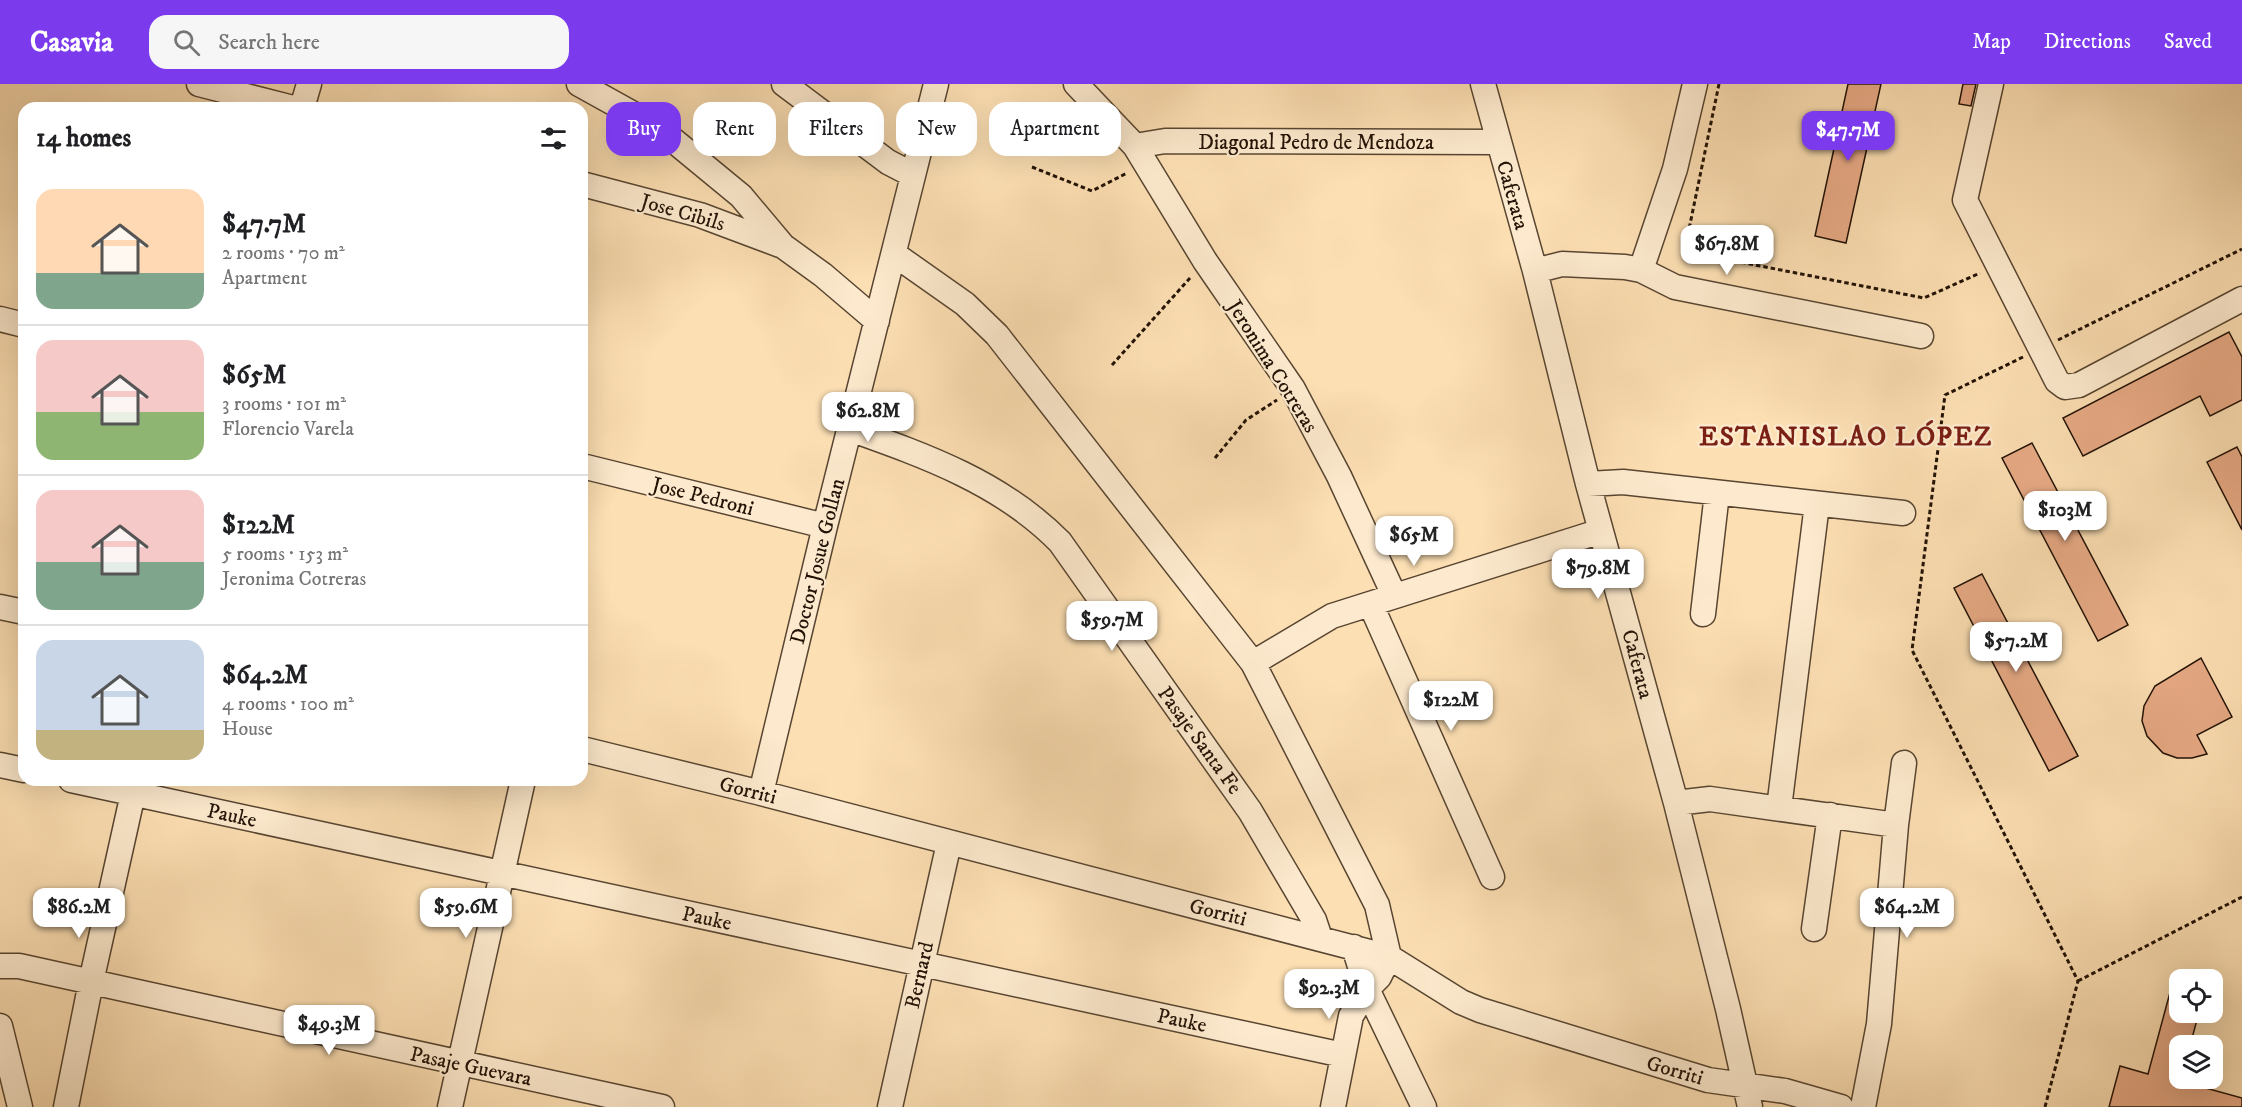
<!DOCTYPE html>
<meta charset="utf-8">
<style>
body{margin:0;font-family:"IM FELL DW Pica",serif;background:#f6f6f6;color:#202124;height:100vh;display:flex;flex-direction:column;font-size:22px;white-space:nowrap}
*{box-sizing:border-box;margin:0}
p{font-size:20px;color:#757577}
.icon{flex:none;width:33px;height:33px;fill:none;stroke:currentColor;stroke-width:2;stroke-linecap:round;stroke-linejoin:round}
.map{position:relative;flex:1;overflow:hidden}
.side{position:absolute;left:18px;top:18px;width:570px;height:684px;display:flex;flex-direction:column;background:#fff;border-radius:18px;box-shadow:0 6px 24px #0002}
.side>*{flex:none}
.guide{position:absolute;left:606px;top:18px;width:570px;height:54px;display:flex;gap:12px}
.tools{position:absolute;left:2169px;top:885px;display:grid;gap:12px}
.tools a{display:grid;place-items:center;width:54px;height:54px;border-radius:12px;background:#fff;box-shadow:0 6px 24px #0002;font-size:30px}
.price{position:absolute;translate:-50% -51px;padding:0 14px;border-radius:12px;background:#fff;color:#222;font-size:20px;line-height:39px;filter:drop-shadow(0 2px 3px #0008)}
.price::after{content:'';position:absolute;left:50%;top:36px;width:18px;height:14px;margin-left:-9px;background:inherit;clip-path:polygon(0 0,100% 0,50% 100%)}
.price.active{background:#7c3aed;color:#fff}
ul{padding:0;list-style:none}
li{display:flex;align-items:center;gap:18px;height:150px;padding:0 18px}
li+li{border-top:2px solid #e0e0e0}
li span{display:grid;place-items:center;flex:none;width:168px;height:120px;border-radius:18px;color:#555}
li>.icon{margin-inline-start:auto}
span .icon{width:72px;height:72px;fill:#fffc;stroke-width:1}
li b{font-size:26px}
h2{display:flex;justify-content:space-between;align-items:center;height:72px;padding:0 18px;font-size:26px}
.pill{padding:0 21px;border-radius:18px;background:#fff;box-shadow:0 6px 24px #0002;font-size:21px;line-height:54px}
.pill.active{background:#7c3aed;color:#fff}
header{display:flex;align-items:center;gap:36px;box-sizing:border-box;height:84px;padding:0 30px;background:#7c3aed;color:#fff}
header strong{font-size:28px}
nav{display:flex;gap:33px;margin-inline-start:auto;font-size:21px}
.search{width:420px;height:54px;background:#f6f6f6;display:flex;align-items:center;gap:15px;box-sizing:border-box;padding:0 21px;border-radius:18px;color:#757577;font-size:22px}
.map>svg:first-child{display:block}
.building{fill:#e7aa85;stroke:#221206;stroke-width:1.5}
.lines{fill:none;stroke-linecap:round;stroke-linejoin:round}
.minor-casing{stroke:#584531;stroke-width:27}
.path{stroke:#221206;stroke-width:3;stroke-dasharray:4.5 3;stroke-linecap:butt}
.minor{stroke:#fdeace;stroke-width:24}
.labels{text-anchor:middle;stroke-width:4.5;stroke-linejoin:round;paint-order:stroke}
.street-label{font-size:21px;fill:#221206;stroke:#fdeace}
.district-label{font-size:27px;font-weight:bold;letter-spacing:1.5px;fill:#7a1f14;stroke:#fdeace}
</style>
<header>
<strong>Casavia</strong>
<div class="search"><svg class="icon" aria-label="search" viewBox="0 0 24 24"><circle cx="10" cy="10" r="6"/><path d="M15 15l6 6"/></svg>Search here</div>
<nav><a>Map</a><a>Directions</a><a>Saved</a></nav>
</header>
<div class="map">
<svg width="2242" height="1023" viewBox="0 0 2242 1023">
<rect width="100%" height="100%" fill="#fcdfb3"/>
<filter id="stains"><feTurbulence type="fractalNoise" baseFrequency=".00333" numOctaves="4"/><feColorMatrix values="0 0 0 0 .2 0 0 0 0 .09 0 0 0 0 .02 0 0 0 .5 -.17"/></filter>
<radialGradient id="worn" r=".72"><stop offset=".6" stop-color="#630" stop-opacity="0"/><stop offset="1" stop-color="#630" stop-opacity=".3"/></radialGradient>
<!-- building -->
<path class="building" d="M1848 0H1881L1846 159 1815 152Z
M1963 0H1976L1971 22 1959 20Z
M2229 248 2242 273V316L2210 332 2200 312 2083 372 2063 334Z
M2032 359 2128 541 2098 557 2002 374Z
M2237 363 2242 373V446L2207 378Z
M1982 490 2078 672 2049 687 1954 504Z
M2201 574 2232 633 2197 651 2207 670 2192 674H2177L2163 669 2147 652 2142 637 2144 622 2155 602Z
M2175 890H2180V928H2199L2190 962H2180V997L2242 1014V1023H2109L2120 982 2148 990Z"/>
<g class="lines">
<defs>
<path id="minor" d="M199 0 293 24
M579 0 644 36 673 56 741 112 783 162 823 191 877 237
M784 0 888 78 913 91
M1076 0 1135 62 1205 177 1293 305 1339 392 1394 511
M1483 0 1535 187 1588 400 1676 719 1728 925 1750 1023
M1991 0 1965 116 2057 297 2065 303 2079 301 2242 215
M302 24 309 0
M1135 62 1165 57 1498 58
M582 100 700 131 780 161
M894 170 965 220 997 251 1253 579 1377 821 1389 873 1379 893 1367 905 1351 932 1333 1023
M1641 186 1675 85 1695 0
M1535 187 1562 180 1625 183 1641 186 1675 203 1921 252
M0 235 24 241
M850 345C926 372 1002 399 1060 458L1250 727 1314 836 1320 854
M582 382 825 442
M1588 400 1623 398 1903 429
M1371 521 1492 793
M0 523 24 528
M1703 530 1717 409
M1253 579 1332 532 1601 447
M582 665 761 709 1389 873 1461 918 1480 926 1708 996 1785 1007 1841 1023
M0 681 24 686
M71 696 1343 971
M761 709 825 442 936 0
M1676 719 1710 715 1896 741
M1779 724 1817 420
M1814 845 1830 731
M1354 863 1367 905 1424 1023
M0 882H19L662 1023
M0 942 20 1023
M66 1023 91 898 136 696
M450 1023 523 696
M890 1023 949 759
M1863 1023 1879 940 1896 741 1904 679"/>
</defs>
<!-- minor casing -->
<use href="#minor" class="minor-casing"/>
<!-- path -->
<path class="path" d="M1719 0 1688 150 1704 171 1924 214 1980 189
M1032 83 1092 107 1127 89
M2058 256 2242 165
M2023 273 1945 311 1912 566 2078 897 2045 1023
M1112 281 1190 194
M1215 374 1246 336 1277 316
M2078 897 2242 813"/>
<!-- minor -->
<use href="#minor" class="minor"/>
</g>
<g class="labels">
<!-- street labels -->
<g class="street-label">
<text x="1316" y="65">Diagonal Pedro de Mendoza</text>
<text transform="translate(1513 111) rotate(74)" y="7">Caferata</text>
<text transform="translate(683 128) rotate(16)" y="7">Jose Cibils</text>
<text transform="translate(1273 282) rotate(58)" y="7">Jeronima Cotreras</text>
<text transform="translate(703 412) rotate(14)" y="7">Jose Pedroni</text>
<text transform="translate(817 477) rotate(-76)" y="7">Doctor Josue Gollan</text>
<text transform="translate(1638 580) rotate(75)" y="7">Caferata</text>
<text transform="translate(1200 656) rotate(54)" y="7">Pasaje Santa Fe</text>
<text transform="translate(748 706) rotate(14)" y="7">Gorriti</text>
<text transform="translate(232 731) rotate(12)" y="7">Pauke</text>
<text transform="translate(1218 828) rotate(14)" y="7">Gorriti</text>
<text transform="translate(707 834) rotate(12)" y="7">Pauke</text>
<text transform="translate(919 891) rotate(-77)" y="7">Bernard</text>
<text transform="translate(1182 936) rotate(12)" y="7">Pauke</text>
<text transform="translate(471 982) rotate(12)" y="7">Pasaje Guevara</text>
<text transform="translate(1675 986) rotate(16)" y="7">Gorriti</text>
</g>
<!-- district labels -->
<g class="district-label">
<text x="1846" y="361">ESTANISLAO LÓPEZ</text>
</g>
</g>
<rect width="100%" height="100%" filter="url(#stains)"/>
<rect width="100%" height="100%" fill="url(#worn)"/>
</svg>
<div class="tools">
<a><svg class="icon" aria-label="locate" viewBox="0 0 24 24"><circle cx="12" cy="12" r="6"/><path d="M12 2v4M12 18v4M2 12h4M18 12h4"/></svg></a>
<a><svg class="icon" aria-label="layers" viewBox="0 0 24 24"><path d="M12 4l9 5-9 5-9-5zM3 14l9 5 9-5"/></svg></a>
</div>
<b class="price active" style="left:1848px;top:78px">$47.7M</b>
<b class="price" style="left:1727px;top:192px">$67.8M</b>
<b class="price" style="left:868px;top:359px">$62.8M</b>
<b class="price" style="left:2065px;top:458px">$103M</b>
<b class="price" style="left:1414px;top:483px">$65M</b>
<b class="price" style="left:1598px;top:516px">$79.8M</b>
<b class="price" style="left:1112px;top:568px">$59.7M</b>
<b class="price" style="left:2016px;top:589px">$57.2M</b>
<b class="price" style="left:1451px;top:648px">$122M</b>
<b class="price" style="left:79px;top:855px">$86.2M</b>
<b class="price" style="left:466px;top:855px">$59.6M</b>
<b class="price" style="left:1907px;top:855px">$64.2M</b>
<b class="price" style="left:1329px;top:936px">$92.3M</b>
<b class="price" style="left:329px;top:972px">$49.3M</b>
<div class="guide">
<a class="pill active">Buy</a>
<a class="pill">Rent</a>
<a class="pill">Filters</a>
<a class="pill">New</a>
<a class="pill">Apartment</a>
</div>
<section class="side">
<h2>14 homes<svg class="icon" aria-label="filters" viewBox="0 0 24 24"><path d="M4 7h16M4 17h16"/><circle cx="9" cy="7" r="2"/><circle cx="15" cy="17" r="2"/></svg></h2>
<ul>
<li><span style="background:linear-gradient(#ffd9b3 70%,#7fa58c 0)"><svg class="icon" aria-label="home" viewBox="0 0 24 24"><path d="M3 11l9-7 9 7M6 9v11h12V9"/></svg></span><div><b>$47.7M</b><p>2 rooms · 70 m²</p><p>Apartment</p></div></li>
<li><span style="background:linear-gradient(#f6c9c9 60%,#8fb573 0)"><svg class="icon" aria-label="home" viewBox="0 0 24 24"><path d="M3 11l9-7 9 7M6 9v11h12V9"/></svg></span><div><b>$65M</b><p>3 rooms · 101 m²</p><p>Florencio Varela</p></div></li>
<li><span style="background:linear-gradient(#f6c9c9 60%,#7fa58c 0)"><svg class="icon" aria-label="home" viewBox="0 0 24 24"><path d="M3 11l9-7 9 7M6 9v11h12V9"/></svg></span><div><b>$122M</b><p>5 rooms · 153 m²</p><p>Jeronima Cotreras</p></div></li>
<li><span style="background:linear-gradient(#c9d6e8 75%,#c2b280 0)"><svg class="icon" aria-label="home" viewBox="0 0 24 24"><path d="M3 11l9-7 9 7M6 9v11h12V9"/></svg></span><div><b>$64.2M</b><p>4 rooms · 100 m²</p><p>House</p></div></li>
</ul>
</section>
</div>
